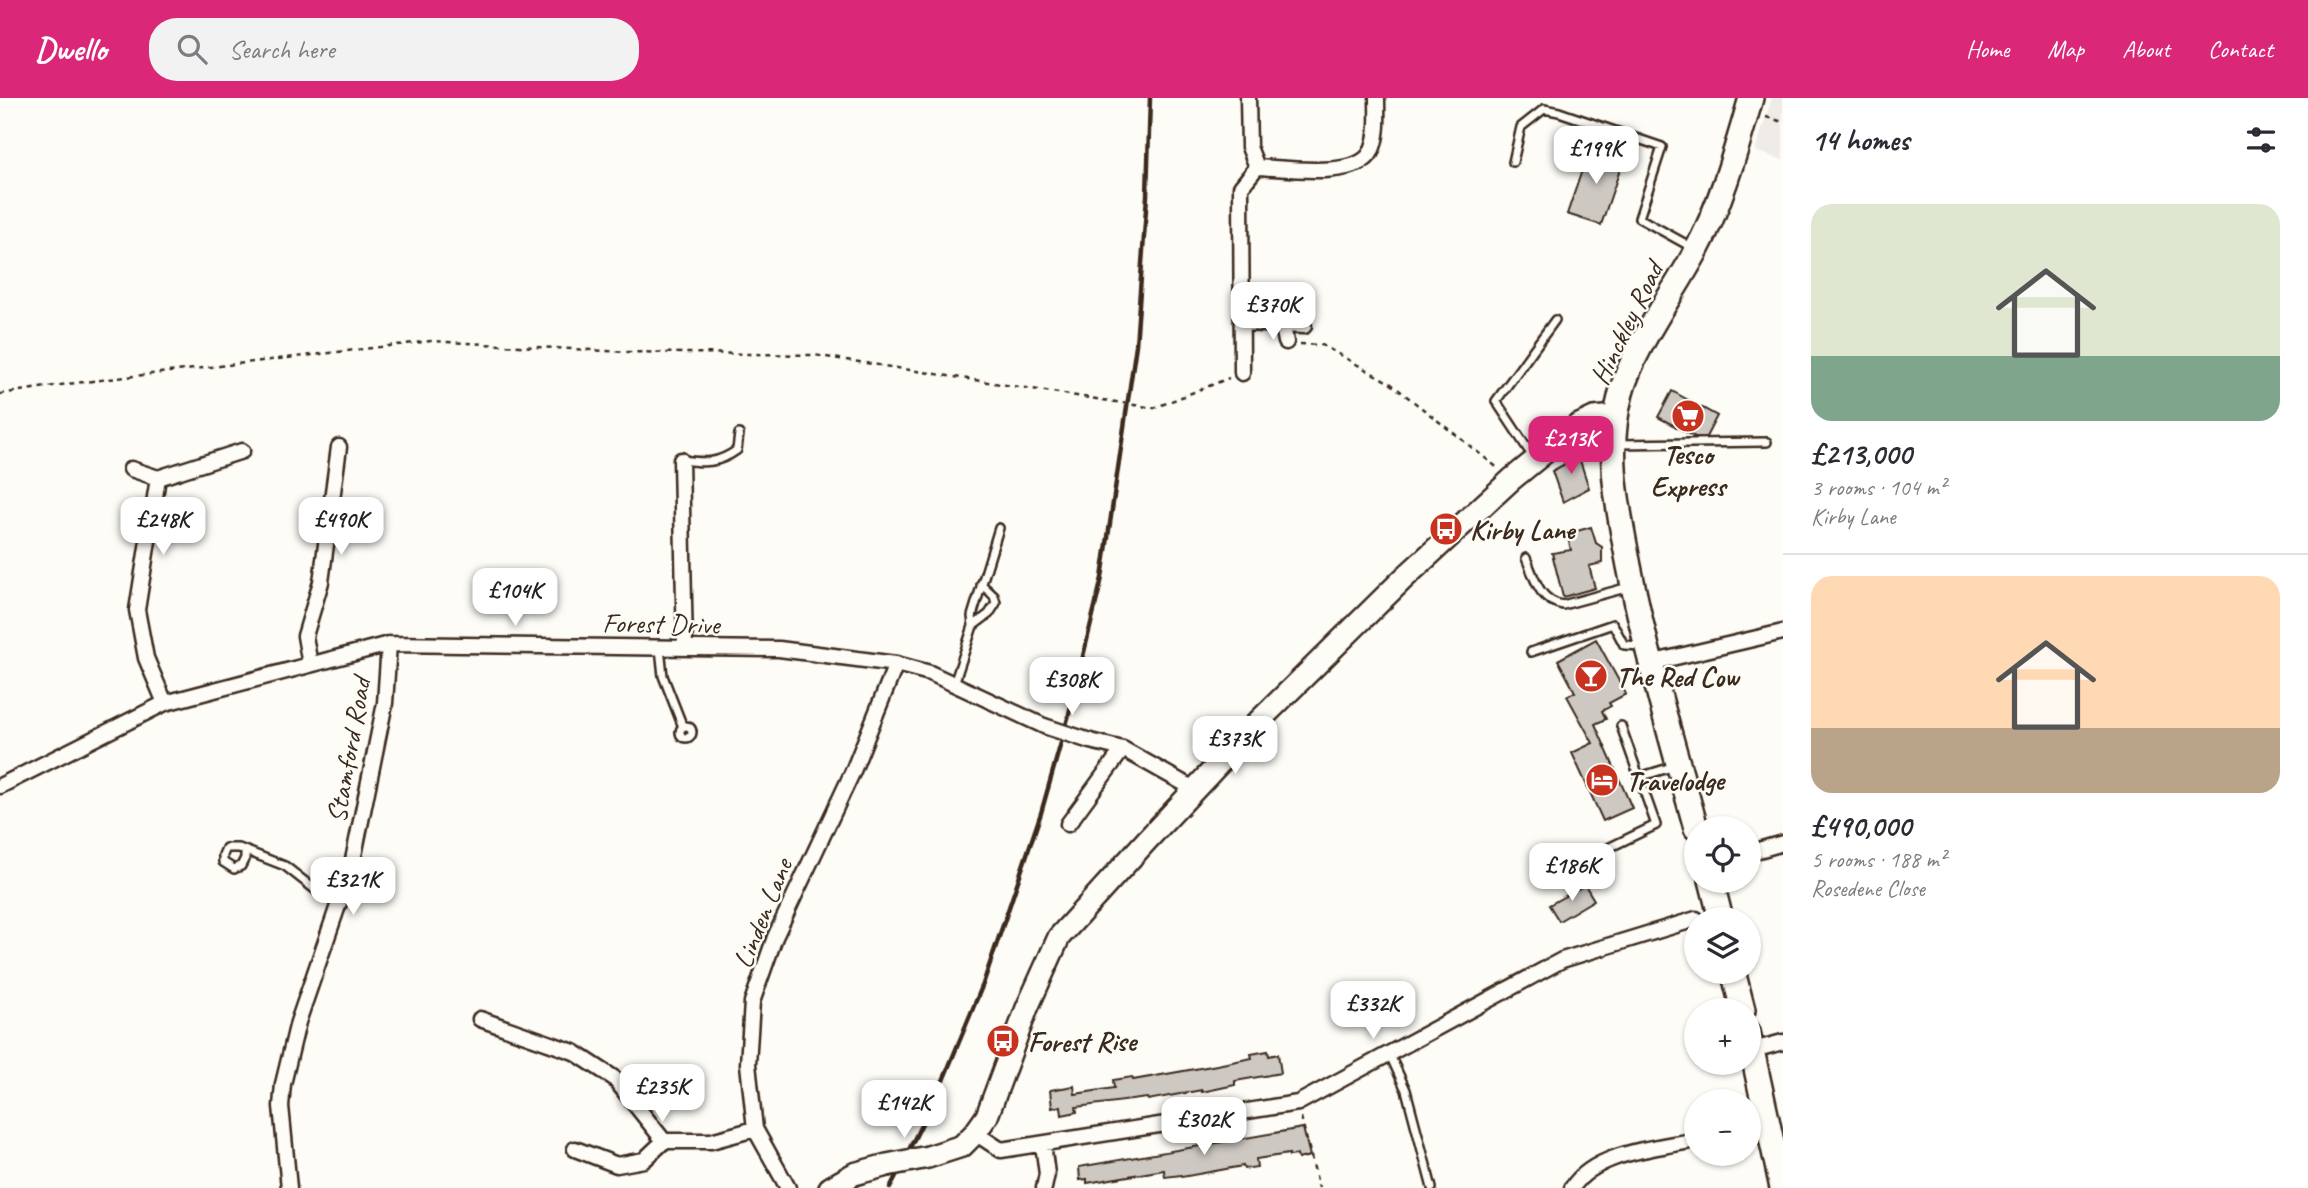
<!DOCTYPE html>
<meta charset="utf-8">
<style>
body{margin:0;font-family:Caveat,sans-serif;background:#f2f2f3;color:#2b2b33;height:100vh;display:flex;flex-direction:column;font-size:26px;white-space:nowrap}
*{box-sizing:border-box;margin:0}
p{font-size:23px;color:#7c7c81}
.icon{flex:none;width:38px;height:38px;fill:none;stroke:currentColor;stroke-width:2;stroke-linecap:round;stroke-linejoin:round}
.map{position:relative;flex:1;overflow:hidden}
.sheet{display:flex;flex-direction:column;background:#fff;width:525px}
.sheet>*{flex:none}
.buttons{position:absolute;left:1684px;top:718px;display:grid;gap:14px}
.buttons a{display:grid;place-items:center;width:77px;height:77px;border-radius:50%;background:#fff;box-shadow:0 2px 5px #0004;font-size:35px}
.price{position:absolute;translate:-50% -60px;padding:0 16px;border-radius:14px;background:#fff;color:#222;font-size:23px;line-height:46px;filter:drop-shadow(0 2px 4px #0008)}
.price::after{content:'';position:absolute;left:50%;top:42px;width:21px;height:16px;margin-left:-10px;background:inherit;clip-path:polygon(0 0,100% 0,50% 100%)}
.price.current{background:#db2777;color:#fff}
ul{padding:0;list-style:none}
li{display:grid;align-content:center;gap:14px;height:371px;padding:0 28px}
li+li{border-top:2px solid #e1e1e2}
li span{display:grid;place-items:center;height:217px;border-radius:21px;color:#555}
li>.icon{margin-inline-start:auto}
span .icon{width:126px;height:126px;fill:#fffc;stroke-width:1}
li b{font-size:30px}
h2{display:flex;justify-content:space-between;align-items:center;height:84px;padding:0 28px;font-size:30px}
header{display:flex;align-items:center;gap:42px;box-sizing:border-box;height:98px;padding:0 35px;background:#db2777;color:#fff}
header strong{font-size:33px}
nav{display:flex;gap:38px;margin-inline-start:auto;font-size:24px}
.search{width:490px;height:63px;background:#f2f2f3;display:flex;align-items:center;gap:18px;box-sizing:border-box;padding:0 24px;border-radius:28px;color:#7c7c81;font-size:26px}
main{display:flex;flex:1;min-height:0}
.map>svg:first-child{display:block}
.built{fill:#efece7}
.building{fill:#cdc8c2;stroke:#3b2a1e;stroke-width:2}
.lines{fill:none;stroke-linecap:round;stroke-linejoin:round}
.lane-casing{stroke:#3b2a1e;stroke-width:12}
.street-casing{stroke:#3b2a1e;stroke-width:19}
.secondary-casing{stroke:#3b2a1e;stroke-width:26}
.primary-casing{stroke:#3b2a1e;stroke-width:28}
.path{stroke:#3b2a1e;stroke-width:2.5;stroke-dasharray:5 5;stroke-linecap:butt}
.lane{stroke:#fdfcf7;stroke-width:7}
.street{stroke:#fdfcf7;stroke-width:14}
.secondary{stroke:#fdfcf7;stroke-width:21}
.primary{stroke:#fdfcf7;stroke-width:23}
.rail{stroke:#3b2a1e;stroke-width:4.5}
.street-bridge-casing{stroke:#3b2a1e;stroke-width:19;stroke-linecap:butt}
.secondary-bridge-casing{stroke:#3b2a1e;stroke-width:26;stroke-linecap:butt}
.street-bridge{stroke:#fdfcf7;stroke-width:14}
.secondary-bridge{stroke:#fdfcf7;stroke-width:21}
.labels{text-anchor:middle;stroke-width:5;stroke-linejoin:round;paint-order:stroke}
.street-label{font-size:28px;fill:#3b2a1e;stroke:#fdfcf7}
.poi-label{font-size:28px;font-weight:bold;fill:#3b2a1e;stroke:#fdfcf7;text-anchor:start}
</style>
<header>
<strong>Dwello</strong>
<div class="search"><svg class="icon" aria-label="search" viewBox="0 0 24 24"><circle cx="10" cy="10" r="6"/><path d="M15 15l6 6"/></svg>Search here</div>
<nav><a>Home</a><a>Map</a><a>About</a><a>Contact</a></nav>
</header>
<main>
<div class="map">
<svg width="1783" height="1090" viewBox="0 0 1783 1090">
<rect width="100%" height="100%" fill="#fdfcf7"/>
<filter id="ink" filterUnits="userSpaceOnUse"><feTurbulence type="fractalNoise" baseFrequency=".0143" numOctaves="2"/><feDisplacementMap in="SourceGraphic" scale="14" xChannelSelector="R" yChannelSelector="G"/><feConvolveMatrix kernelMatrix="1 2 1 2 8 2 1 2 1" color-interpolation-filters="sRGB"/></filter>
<g filter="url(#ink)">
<!-- built -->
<path class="built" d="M1772 0H1783V62L1755 53Z"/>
<!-- building -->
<path class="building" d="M1590 49 1624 60 1601 127 1567 116Z
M1672 293 1717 318 1706 339H1695L1658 319Z
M1575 347 1589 390 1563 404 1552 373 1565 366 1561 358Z
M1591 429 1596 445 1602 449V465L1589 468 1595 490 1563 499 1552 455 1571 452 1567 436Z
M1596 541 1626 596 1609 605 1611 608 1602 613 1606 621 1595 626 1632 710 1603 723 1572 655 1593 645 1567 598 1575 594 1558 562Z
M1585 787 1594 802 1559 823 1549 807Z
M1268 953 1269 958 1278 956 1281 975 1235 983V987L1202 994V992L1148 1002 1147 1000 1076 1009 1077 1014 1062 1017 1061 1008 1052 1010 1050 992 1074 988 1075 996 1114 990 1113 982 1132 979 1133 982 1217 967 1252 960 1251 956Z
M1303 1030 1310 1058 1298 1061 1297 1057 1289 1058V1056L1256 1061 1257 1069 1244 1071 1243 1068 1182 1079 1181 1077 1165 1079 1164 1072 1087 1085V1081L1080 1082 1079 1069Z"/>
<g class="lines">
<defs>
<path id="lane" d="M1513 64 1521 29 1544 11 1559 14 1662 49 1639 120 1695 151
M1617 346 1767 344
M1533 359 1496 303 1555 222
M682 362C704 365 718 366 737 352L739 336
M1526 460C1535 481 1539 503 1563 507L1629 489
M973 528 972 518 999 430
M660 550 663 578 683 629
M1531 554 1613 526 1624 547 1642 548
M954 586 973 528 989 516 996 505 994 498 981 486
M680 634a6 6 0 1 1 12 0a6 6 0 1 1-12 0Z
M1639 679 1675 668
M245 753V760L241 768 234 771 223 764V757L226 750H239L285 768 322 797 338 805
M1596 756 1656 727 1621 628
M1389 955 1406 992 1432 1090"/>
<path id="street" d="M1248 0 1249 49 1257 69
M1257 69C1284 70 1358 81 1371 54 1379 37 1377 18 1377 0
M1243 225 1304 228
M1283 228 1286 244
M1242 275 1241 89 1257 69
M681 362 685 550
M131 371 158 380
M1650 565 1783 534
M310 567 305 538 321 484 339 349
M165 605 146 560 137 512 158 380 242 353
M1090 643 1123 651 1194 691
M0 688 165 605 389 546 779 551 896 566 930 575 1044 628
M1068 726 1123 651
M1748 755 1783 745
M480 921 574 954 614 980 664 1043
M1753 952 1783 944
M1748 1031 1769 1027
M975 1035 1001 1052 1298 1005 1562 862 1696 821
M1043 1046 1047 1076 1044 1090
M575 1051 617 1067 644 1062 664 1043H711L755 1031
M289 1090 281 1008 283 986 298 924 352 767 385 605 389 546
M788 1090 755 1031 748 966 752 904 775 839 853 673 896 566
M1572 1090C1595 1054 1657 1050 1696 1042"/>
<path id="secondary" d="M928 1059 962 1048 975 1035 987 1018 1027 910 1059 839 1147 742 1260 622 1403 481 1512 381 1577 328 1594 320 1616 318
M830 1090 854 1076 887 1067"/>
<path id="primary" d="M1696 730C1672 643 1646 556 1629 468 1618 410 1605 354 1621 295 1633 250 1673 196 1695 155 1721 107 1736 52 1751 0
M1711 782 1721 821
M1733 873 1743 912
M1748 934 1782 1090"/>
</defs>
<!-- lane casing -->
<use href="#lane" class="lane-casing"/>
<!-- street casing -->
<use href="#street" class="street-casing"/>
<!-- secondary casing -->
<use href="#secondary" class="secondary-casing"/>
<!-- primary casing -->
<use href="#primary" class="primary-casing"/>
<!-- path -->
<path class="path" d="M1766 19 1783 24
M1300 246 1322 247 1390 285 1499 371
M0 296 67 286 431 243 625 254 814 257 1154 310 1229 280
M1301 1019 1319 1090"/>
<!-- lane -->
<use href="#lane" class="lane"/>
<!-- street -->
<use href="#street" class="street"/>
<!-- secondary -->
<use href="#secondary" class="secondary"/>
<!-- primary -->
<use href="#primary" class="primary"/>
<!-- rail -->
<path class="rail" d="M890 1090 942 985 983 886 1041 715 1068 620 1102 480 1136 247 1147 98 1150 0"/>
<defs>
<path id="street-bridge" d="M1044 628 1090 643"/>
<path id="secondary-bridge" d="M887 1067 928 1059"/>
</defs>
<!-- street-bridge casing -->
<use href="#street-bridge" class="street-bridge-casing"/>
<!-- secondary-bridge casing -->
<use href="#secondary-bridge" class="secondary-bridge-casing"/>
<!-- street-bridge -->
<use href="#street-bridge" class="street-bridge"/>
<!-- secondary-bridge -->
<use href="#secondary-bridge" class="secondary-bridge"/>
</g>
</g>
<!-- icons -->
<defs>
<symbol id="supermarket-disc" viewBox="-11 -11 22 22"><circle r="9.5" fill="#c8321e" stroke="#fdfcf7"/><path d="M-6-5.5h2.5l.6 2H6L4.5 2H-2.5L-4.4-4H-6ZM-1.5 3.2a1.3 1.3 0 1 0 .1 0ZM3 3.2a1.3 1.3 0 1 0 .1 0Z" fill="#fff"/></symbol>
<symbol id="bus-disc" viewBox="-11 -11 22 22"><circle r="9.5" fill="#c8321e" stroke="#fdfcf7"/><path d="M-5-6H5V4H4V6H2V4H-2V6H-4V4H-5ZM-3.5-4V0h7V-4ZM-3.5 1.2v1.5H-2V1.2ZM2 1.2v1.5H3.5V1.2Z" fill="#fff"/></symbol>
<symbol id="bar-disc" viewBox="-11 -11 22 22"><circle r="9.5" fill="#c8321e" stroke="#fdfcf7"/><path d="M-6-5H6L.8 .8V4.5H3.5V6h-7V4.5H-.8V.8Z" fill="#fff"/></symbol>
<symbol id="hotel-disc" viewBox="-11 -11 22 22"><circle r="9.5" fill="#c8321e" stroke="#fdfcf7"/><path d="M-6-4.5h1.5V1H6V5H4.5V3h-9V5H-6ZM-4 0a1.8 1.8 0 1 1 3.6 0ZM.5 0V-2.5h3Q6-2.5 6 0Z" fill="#fff"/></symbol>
</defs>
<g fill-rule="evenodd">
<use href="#supermarket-disc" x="1669" y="299" width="38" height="38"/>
<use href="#bus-disc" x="1427" y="412" width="38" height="38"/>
<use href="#bar-disc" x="1572" y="559" width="38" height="38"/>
<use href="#hotel-disc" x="1583" y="663" width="38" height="38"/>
<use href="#bus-disc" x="984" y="924" width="38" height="38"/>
</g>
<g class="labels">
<!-- street labels -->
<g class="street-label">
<text transform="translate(1626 225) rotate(-64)" y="10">Hinckley Road</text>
<text transform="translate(661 525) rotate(1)" y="10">Forest Drive</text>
<text transform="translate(348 652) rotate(-80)" y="10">Stamford Road</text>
<text transform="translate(762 815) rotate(-68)" y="10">Linden Lane</text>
</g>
<!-- poi labels -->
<g class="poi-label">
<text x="1688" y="366" text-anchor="middle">Tesco<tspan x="1688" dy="32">Express</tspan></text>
<text x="1470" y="441">Kirby Lane</text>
<text x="1616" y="588">The Red Cow</text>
<text x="1626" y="692">Travelodge</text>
<text x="1028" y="953">Forest Rise</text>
</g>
</g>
</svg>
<div class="buttons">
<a><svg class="icon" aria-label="locate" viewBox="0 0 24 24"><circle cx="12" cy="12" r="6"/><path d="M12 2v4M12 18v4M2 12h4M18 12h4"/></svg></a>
<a><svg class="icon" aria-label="layers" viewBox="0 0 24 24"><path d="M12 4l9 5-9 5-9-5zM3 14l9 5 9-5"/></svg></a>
<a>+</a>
<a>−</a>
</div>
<b class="price" style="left:1596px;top:88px">£199K</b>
<b class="price" style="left:1273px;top:244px">£370K</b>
<b class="price current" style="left:1571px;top:378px">£213K</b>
<b class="price" style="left:163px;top:459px">£248K</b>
<b class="price" style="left:341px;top:459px">£490K</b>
<b class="price" style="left:515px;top:530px">£104K</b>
<b class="price" style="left:1072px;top:619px">£308K</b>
<b class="price" style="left:1235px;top:678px">£373K</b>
<b class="price" style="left:1572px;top:805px">£186K</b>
<b class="price" style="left:353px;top:819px">£321K</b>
<b class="price" style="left:1373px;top:943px">£332K</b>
<b class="price" style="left:662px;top:1026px">£235K</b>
<b class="price" style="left:904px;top:1042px">£142K</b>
<b class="price" style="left:1204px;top:1059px">£302K</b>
</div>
<section class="sheet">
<h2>14 homes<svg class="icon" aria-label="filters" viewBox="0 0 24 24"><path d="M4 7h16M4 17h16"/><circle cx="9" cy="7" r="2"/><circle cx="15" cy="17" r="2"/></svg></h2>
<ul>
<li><span style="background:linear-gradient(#dfe7d0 70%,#7fa58c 0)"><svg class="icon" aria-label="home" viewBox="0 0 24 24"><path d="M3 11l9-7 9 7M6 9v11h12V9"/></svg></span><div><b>£213,000</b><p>3 rooms · 104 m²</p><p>Kirby Lane</p></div></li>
<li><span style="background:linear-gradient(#ffd9b3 70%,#b9a48a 0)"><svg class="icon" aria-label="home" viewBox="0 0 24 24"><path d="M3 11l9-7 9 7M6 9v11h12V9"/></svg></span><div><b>£490,000</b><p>5 rooms · 188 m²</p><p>Rosedene Close</p></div></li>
</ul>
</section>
</main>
